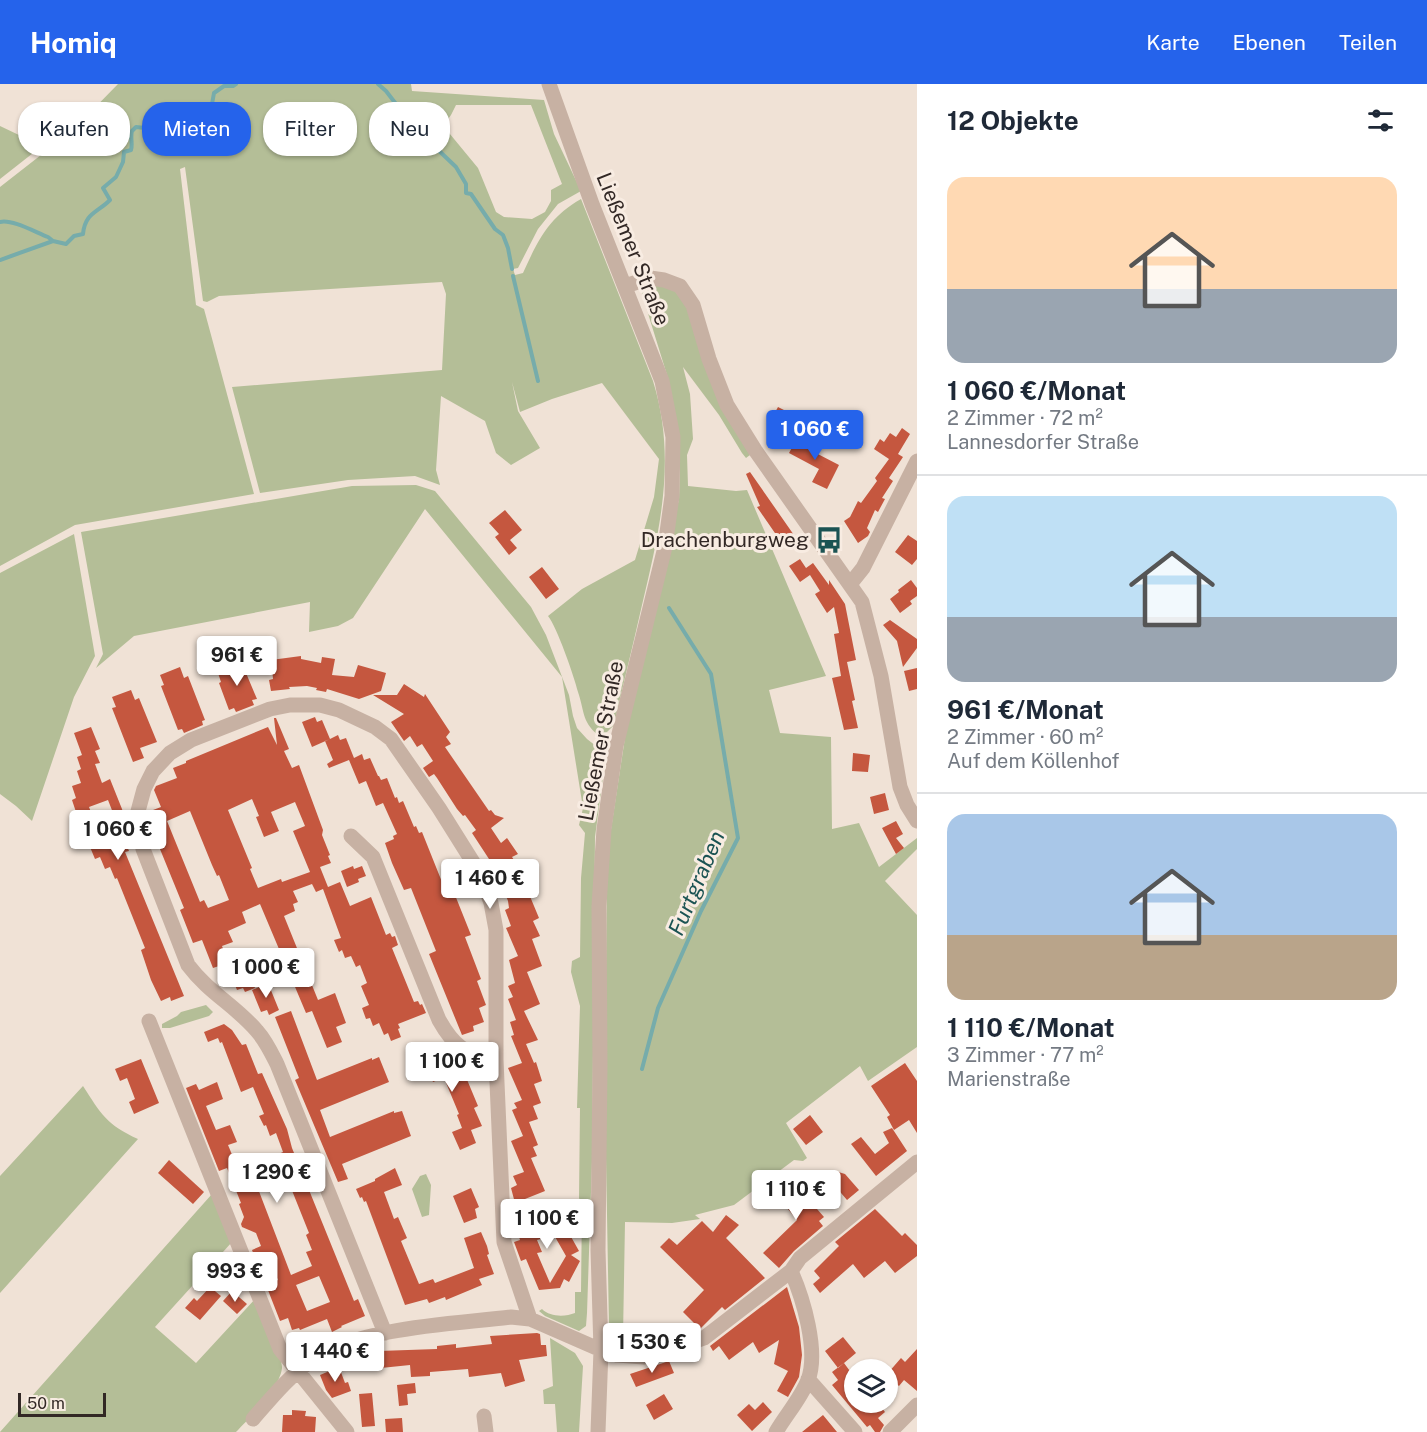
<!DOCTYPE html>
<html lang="de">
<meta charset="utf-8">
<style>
body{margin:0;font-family:"Public Sans",sans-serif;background:#f2f2f3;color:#1f2937;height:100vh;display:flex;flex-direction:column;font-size:22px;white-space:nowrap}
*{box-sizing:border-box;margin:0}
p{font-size:20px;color:#747a83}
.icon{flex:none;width:33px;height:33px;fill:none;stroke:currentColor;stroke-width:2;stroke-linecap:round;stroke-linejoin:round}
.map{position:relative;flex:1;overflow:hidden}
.side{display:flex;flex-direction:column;background:#fff;width:510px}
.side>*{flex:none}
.top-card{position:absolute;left:18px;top:18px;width:570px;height:54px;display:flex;gap:12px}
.fabs{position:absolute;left:844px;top:1275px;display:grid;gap:12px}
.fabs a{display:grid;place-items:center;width:54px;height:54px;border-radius:50%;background:#fff;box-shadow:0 2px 4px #0004;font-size:30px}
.scale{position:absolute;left:18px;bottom:15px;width:88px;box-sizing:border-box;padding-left:6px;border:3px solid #322825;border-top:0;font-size:16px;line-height:21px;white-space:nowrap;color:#322825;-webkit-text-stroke:4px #f8ece2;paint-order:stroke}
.price{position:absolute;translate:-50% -51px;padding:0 14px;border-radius:6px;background:#fff;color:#222;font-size:20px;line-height:39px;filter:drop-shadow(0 2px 3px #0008)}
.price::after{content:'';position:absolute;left:50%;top:36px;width:18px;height:14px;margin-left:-9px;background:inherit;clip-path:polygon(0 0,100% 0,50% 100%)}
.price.active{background:#2563eb;color:#fff}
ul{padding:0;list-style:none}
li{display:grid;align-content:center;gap:12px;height:318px;padding:0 30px}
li+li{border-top:2px solid #e0e1e3}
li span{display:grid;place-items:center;height:186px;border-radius:18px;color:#555}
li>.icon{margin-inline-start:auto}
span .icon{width:108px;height:108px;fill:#fffc;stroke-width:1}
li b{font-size:26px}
h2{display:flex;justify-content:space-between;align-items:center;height:72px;padding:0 30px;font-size:26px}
.pill{padding:0 21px;border-radius:24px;background:#fff;box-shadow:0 2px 4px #0004;font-size:21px;line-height:54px}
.pill.active{background:#2563eb;color:#fff}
header{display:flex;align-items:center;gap:36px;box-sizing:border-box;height:84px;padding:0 30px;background:#2563eb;color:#fff}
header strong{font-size:28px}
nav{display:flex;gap:33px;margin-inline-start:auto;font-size:21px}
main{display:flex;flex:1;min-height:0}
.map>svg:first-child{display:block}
.green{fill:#b4be97;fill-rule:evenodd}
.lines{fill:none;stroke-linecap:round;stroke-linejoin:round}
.stream{stroke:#76acab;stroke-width:4}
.building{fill:#c5573f;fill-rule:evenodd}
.minor{stroke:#c7b1a3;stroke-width:15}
.labels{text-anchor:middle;stroke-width:6;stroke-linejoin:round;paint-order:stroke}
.street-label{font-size:21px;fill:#322825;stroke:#f8ece2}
.poi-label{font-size:21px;fill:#322825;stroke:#f8ece2;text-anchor:end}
.water-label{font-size:22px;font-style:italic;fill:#1b5353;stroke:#f8ece2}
</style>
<header>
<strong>Homiq</strong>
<nav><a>Karte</a><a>Ebenen</a><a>Teilen</a></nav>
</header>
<main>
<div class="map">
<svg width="917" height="1348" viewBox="0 0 917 1348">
<rect width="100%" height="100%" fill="#f0e2d6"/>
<!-- green -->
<path class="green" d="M118 0H411L412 7 544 16 554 50 581 107 558 120 538 145 518 184 513 185 515 191 523 189C538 156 549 133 581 115L653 297C677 374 660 445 642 521 633 561 623 601 614 641L607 648 597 650C582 638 584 625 578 608 574 592 557 543 548 532L582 505 635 476 654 413 659 375 602 299 552 315 520 328 512 298 518 327 540 364 511 381 496 369 485 337 441 312 436 386 440 401 415 392 348 396 260 409 232 303 442 286 446 210 442 198 219 212 207 218 203 217 185 83 180 85 196 221 204 225 254 410 75 441 0 482V103L73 46ZM456 21H531L562 100 551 106V117L545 128 532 135 504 133 496 128 478 84 445 44 446 38 451 31Z
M0 42 42 62 0 95Z
M657 200 674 206 688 223 750 371 746 374 742 369 719 331 683 283 690 310 693 355 687 371 688 402 736 407 747 406 826 592 769 606 780 649 831 653 832 745 859 739 879 783 917 754V765L885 797 917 831V963L868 997 860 982 786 1039 807 1074 803 1077 794 1076 734 1121 695 1131 700 1135 672 1139 625 1138 623 1253 651 1259H671L649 1267 620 1264 613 1254 609 1243 606 1074V886L607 788 610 752 626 647 679 415 680 388 679 357 667 291 642 210 645 203Z
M416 401 435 407 531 523 546 551 569 611 573 632 577 644 587 655 606 670 595 753 592 1078 587 1229 586 1242 579 1247 545 1232 539 1227 542 1225C550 1233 565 1233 575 1229V1208H581L582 1122 579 1114 580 1024H577L580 922 571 888 572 877 580 873 581 794 585 749 579 741 583 724 562 593 425 425 353 534 338 542 309 548 310 518 134 552 96 584 103 570 81 448 352 402Z
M74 450 95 572 74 613 32 737 16 722 0 710V489Z
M206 921 213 928 209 932 170 944H162V940L177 932 181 928Z
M83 1002C101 1030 107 1041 138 1055L0 1209V1092Z
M426 1090 431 1101 429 1131 422 1133 412 1105 420 1092Z
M212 1110 232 1158 155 1243 196 1279 256 1214C261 1228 283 1273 282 1284 280 1304 250 1333 236 1348H0Z
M550 1254 575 1269 583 1282 579 1348H557L555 1320H544L543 1306 553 1302Z"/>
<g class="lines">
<!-- stream -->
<path class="stream" d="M378 0 386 7 423 55 434 62 456 83 466 100V109L471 110 495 145 503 151 508 164 512 185
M0 138C12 135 35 148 48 153L53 157 66 160 74 152 83 150C85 129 97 129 110 116L103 104 116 93 123 78 124 68 131 66C133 59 130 54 132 47L136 43 145 44 155 39 154 30C173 17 190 42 212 20L214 9 224 2H233L236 0
M0 176 53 157
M513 192 538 297
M642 985 658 924 701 827 738 754 711 590 669 524"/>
</g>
<!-- building -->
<path class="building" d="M778 323 792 330 781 351 767 343Z
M902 344 910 350 898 370 903 373 889 394 893 397 882 414 885 415 878 428 875 426 867 444 870 448 868 452 858 459 844 437 850 433 858 417 861 419 877 397 875 394 889 375 874 365 880 355 884 358 890 349 896 353Z
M799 351 815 360 812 367 839 381 827 405 812 398 819 385 789 369Z
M750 388 796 454 788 460 781 449 777 452 757 423 760 422 746 390Z
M505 426 522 446 510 456 517 464 509 471 495 453 499 450 489 439Z
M908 451 917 457V475L912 481 895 468Z
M800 475 806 484 813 479 829 501V496L845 520 856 576 847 578 855 616 852 617 858 644 844 646 832 594 841 592 834 550 839 549 834 523 827 529 815 510 820 507 810 491 800 498 789 482Z
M542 483 559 505 546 515 529 493Z
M911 496 917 504V512L910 517 912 520 900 529 890 515 899 508 898 506Z
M890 536 917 555V564L903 583 897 557 883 541Z
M301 572V575L321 579 322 573 335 575 332 591 354 593 358 581 386 589 381 607 359 615 327 605 326 608 316 606 317 604 307 602 289 603 290 605 271 607 269 596 273 595 271 576Z
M248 577 252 587 246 589 257 615 252 616 254 621 236 628 234 624 229 626 219 599 221 598 218 589Z
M180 583 184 594 188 592 205 636 202 637 203 641 184 649 182 645 178 646 161 602 164 601 160 591Z
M917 584V605L909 607 904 587Z
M404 600 424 613 425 610 450 648 446 653 451 660 445 663 489 727 491 726 495 731 504 734 491 744 501 759 507 754 518 770 512 773 524 791 531 788 539 807 529 810 539 834 533 837 540 852 532 855 542 882 527 888 540 920 524 927 538 956 526 960 534 979 536 978 542 997 534 1000 541 1019 533 1022 538 1035 529 1038 538 1061 533 1063 537 1072 531 1074 545 1107 515 1119 511 1104 517 1101 513 1092 524 1088 511 1057 523 1052 512 1026 517 1024 514 1019 522 1016 508 984 522 979 511 952 514 951 510 938 516 936 508 915 513 913 508 902 515 899 509 876 518 872 506 844 511 842 505 826 509 824 508 817 501 799 504 798 472 749 476 746 465 731 463 732 457 725 437 694 434 690 429 693 423 684 433 677 422 660 417 663 410 652 404 657 391 638 404 630 373 611H397Z
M131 606 135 616 139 614 157 658 140 664 144 674 133 678 112 624 116 623 112 613Z
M315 633 317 638 322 636 330 655 338 651 340 656 346 654 354 674 362 670 364 676 370 674 378 692H379L381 696 387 694 395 714 397 713 399 719 403 717 414 743 416 742 419 749 422 748 442 798 447 796 449 802 451 801 471 851 465 853 481 895 477 897 486 921 479 924 484 938 473 942 474 947 462 951 429 870 436 867 411 804 404 806 392 779 385 759 394 755 393 752 397 750 383 719 376 722 366 697 359 700 349 676 329 684 327 680 333 676 325 657 330 655 312 663 302 638Z
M274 634H276L289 665 284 667 292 684 299 681 323 746 322 751 330 771 328 772 331 779 320 783 328 803 340 798 350 822 371 813 386 851 390 849 392 853 395 852 398 861 392 864 414 918 418 917 420 921 422 920 426 929 398 940 400 944 398 945 401 953 391 957 388 949 384 951 379 939 373 942 370 934 366 935 362 924 369 921 361 902 367 899 360 881 356 883 351 872 345 874 342 866 339 868 334 856 341 854 323 805 316 808 312 800 293 807 298 818 293 820 295 827 284 832 318 916 335 909 346 939 336 943 342 958 327 964 312 927 306 929 260 820 242 828 246 839 228 847 233 858 222 862 230 883 244 877 255 904 245 908 243 904 237 906 228 884 221 887 219 882 213 884 202 856 193 859 180 826 184 824 151 743 153 742 150 735 156 733 153 726 161 723 154 706 156 702 177 694 173 684 186 679V677L268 643 277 661ZM252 715 259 732 256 733 264 753 279 747 271 728 295 718 305 742 293 747 310 788 282 798 281 795 258 804 250 785 252 784 228 726ZM190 727 212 781 217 792 219 791 229 816 208 824 204 816 200 818 167 737Z
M91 643 100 665 95 667 100 679 95 680 102 699 110 695 124 730 115 734 108 716 89 723 98 746 121 737 128 754 124 755 129 767 125 768 184 912 171 917 170 913 161 917 151 896 141 866 145 864 117 794 115 795 110 783 105 785 100 773 95 775 90 763 86 765 81 754 76 756 72 744 76 742 71 730 76 728 72 716 76 714 72 702 81 699 77 687 81 685 77 673 82 671 74 649Z
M853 669 870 671 868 688 852 687Z
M885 709 889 726 874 730 870 713Z
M896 737 903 750 896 754 904 764 896 770 882 744Z
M353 782 354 785 362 782 366 792 358 795 359 798 347 803 341 787Z
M268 899 279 926 269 931 267 926 261 928 252 906Z
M291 927 317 996 372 974V976L379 973 389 998 320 1026 330 1053 394 1027V1029L402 1027 411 1052 342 1080 348 1095 338 1098 295 996 299 994 275 933Z
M224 940 232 946 242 961 246 960 258 990 262 989 287 1045 292 1064 354 1217 358 1215 365 1232 341 1242 342 1243 332 1248 327 1235 300 1246 299 1244 292 1246 288 1234 280 1237 266 1201 278 1196 269 1174 257 1179 252 1166 261 1162 256 1149 242 1143 241 1140 244 1133 239 1120 241 1119 227 1084 219 1087 186 1004 196 1000 199 1006 217 998 223 1015 206 1022 216 1046 230 1041 237 1058 228 1061 236 1080 247 1076 291 1191 312 1182 306 1168 312 1166 306 1151 309 1149 287 1094 281 1096 275 1082 271 1084 267 1075 283 1068 276 1049 270 1052 266 1041 264 1042 259 1032 264 1030 253 1003 241 1008 222 958 220 959 218 954 208 958 204 948ZM319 1192 330 1218 307 1227 296 1201Z
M427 959 433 975 437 973 439 978 446 975 452 991 463 986 478 1022 474 1024 482 1042 471 1046 476 1059 460 1066 452 1048 462 1044 457 1031 459 1030 444 994 451 991 433 998 427 983 423 985 421 980 414 983 408 967Z
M141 975 159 1019 134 1030 129 1018 135 1015 127 994 120 997 115 985Z
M905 979 917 997V1049L909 1036 894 1046 887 1033 890 1031 871 1002Z
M810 1031 823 1048 806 1061 793 1045Z
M892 1044 907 1067 876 1092 851 1060 861 1053 875 1070 889 1059 883 1048Z
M169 1076 204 1108 193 1120 158 1089Z
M395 1084 402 1101 384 1108 394 1135 398 1133 407 1154 401 1157 419 1200 433 1195 435 1199 474 1184 464 1154 481 1148 487 1162 489 1170 487 1171 494 1190 479 1195 482 1201 446 1216 445 1213 429 1219 427 1215 405 1221 366 1117 364 1118 362 1113 360 1114 356 1105 375 1097V1095Z
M812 1086 819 1096 803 1109 824 1133 819 1137 823 1142 794 1167 779 1184 763 1169 797 1136 778 1113Z
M835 1087 845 1090 859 1106 847 1116 830 1096Z
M471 1104 479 1123 475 1125 477 1134 464 1139 453 1112Z
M875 1125 902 1152 905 1149 917 1161V1172L895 1189 885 1177 864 1194 853 1180 820 1209 813 1200 820 1194 814 1187 839 1162 835 1158Z
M546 1127 550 1138 563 1130 569 1141 565 1142 579 1167 571 1171 580 1177 569 1198 564 1195 560 1204 539 1206 526 1175 521 1177 514 1158 520 1156 514 1138ZM554 1151 566 1172 550 1199 537 1169 542 1168 537 1156Z
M726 1131 739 1141 726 1154 765 1194 725 1226 722 1223 700 1245 683 1228 704 1206 660 1163 669 1154 677 1161 702 1137 713 1148Z
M210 1203 221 1212 200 1236 185 1224 194 1214 197 1217Z
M787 1203 799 1243 802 1271 799 1293 788 1313 777 1307 788 1287 774 1280 779 1256 759 1269 753 1258 729 1276 719 1262 713 1267 710 1262Z
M232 1207 247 1220 237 1230 223 1217Z
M537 1249 540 1250 541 1261H546L547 1272 519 1276 525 1297 505 1303 501 1289 469 1293 468 1285 430 1288V1292L411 1293 410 1281 381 1284 379 1267 437 1265V1262L456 1260V1264L492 1260 490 1252Z
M843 1253 856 1269 838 1284 825 1267Z
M917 1265V1307L904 1296 899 1302 888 1293V1289L901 1274 905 1278Z
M669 1277 674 1289 636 1303 630 1290Z
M844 1279 855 1294V1318H877L885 1328 878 1334 884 1341 880 1348H875L870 1341 867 1343 832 1301 838 1296 832 1288Z
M339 1283 345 1299 348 1298 351 1307 332 1314 326 1306 320 1291Z
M415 1299 416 1309 407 1310 408 1321 399 1322 397 1301Z
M372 1309 375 1342 362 1343 359 1310Z
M664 1310 673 1325 654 1336 646 1321Z
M763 1318 772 1328 752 1347 737 1331 749 1320 755 1326Z
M292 1326 306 1327 305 1332 316 1333 315 1348H282L283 1331H292Z
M823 1331 837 1348H802Z
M402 1334 403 1348H386L385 1335Z"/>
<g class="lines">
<!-- minor -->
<path class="minor" d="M549 0 592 120 662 297 673 353 672 412 665 463 616 662 604 745 599 822 600 981 598 1166 601 1266 598 1348
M625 202 650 194 664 196 680 202 693 221 709 275 727 321 755 366 862 518 881 592 900 703 907 721 917 737
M851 499 863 484 917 377
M351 752 373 773 439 936C456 966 464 967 496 976
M149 937 280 1265 347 1348
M385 1249 277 980C271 968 266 957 257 947 236 922 209 909 188 881L143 765 137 731 144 705 153 687 170 669 191 656 270 625 290 621H320L339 626 375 643 391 655 439 724 481 791 491 819 496 846V976L504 1158 530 1235
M808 1295 855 1348
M484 1332 486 1348
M253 1335C272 1313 291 1290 315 1274 362 1243 455 1240 511 1233L530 1235 601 1266 617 1271 644 1273 668 1267 704 1254 791 1187 800 1174 917 1078
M776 1348C786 1331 801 1314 808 1296 819 1267 803 1214 791 1187
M890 1348 917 1321"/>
</g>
<!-- icons -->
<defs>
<symbol id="bus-bare" viewBox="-9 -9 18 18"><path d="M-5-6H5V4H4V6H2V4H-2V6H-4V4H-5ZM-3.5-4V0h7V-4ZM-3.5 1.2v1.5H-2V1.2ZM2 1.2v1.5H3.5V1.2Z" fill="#1b5353" stroke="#f8ece2" stroke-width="2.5" paint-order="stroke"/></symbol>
</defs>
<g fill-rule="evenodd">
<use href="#bus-bare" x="810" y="437" width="38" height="38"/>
</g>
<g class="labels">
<!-- street labels -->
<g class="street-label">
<text transform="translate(633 165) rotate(68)" y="7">Ließemer Straße</text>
<text transform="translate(601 657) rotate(-79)" y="7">Ließemer Straße</text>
</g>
<!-- poi labels -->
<g class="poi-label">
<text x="809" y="463">Drachenburgweg</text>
</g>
<!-- water labels -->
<g class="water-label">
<text transform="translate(696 799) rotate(-67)" y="8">Furtgraben</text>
</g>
</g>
</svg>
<div class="fabs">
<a><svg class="icon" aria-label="layers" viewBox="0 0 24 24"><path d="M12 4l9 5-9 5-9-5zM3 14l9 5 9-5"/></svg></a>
</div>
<div class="scale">50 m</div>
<b class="price active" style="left:815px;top:377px">1 060 €</b>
<b class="price" style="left:237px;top:603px">961 €</b>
<b class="price" style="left:118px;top:777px">1 060 €</b>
<b class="price" style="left:490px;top:826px">1 460 €</b>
<b class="price" style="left:266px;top:915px">1 000 €</b>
<b class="price" style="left:452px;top:1009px">1 100 €</b>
<b class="price" style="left:277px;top:1120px">1 290 €</b>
<b class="price" style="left:796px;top:1137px">1 110 €</b>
<b class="price" style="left:547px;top:1166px">1 100 €</b>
<b class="price" style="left:235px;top:1219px">993 €</b>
<b class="price" style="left:652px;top:1290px">1 530 €</b>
<b class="price" style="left:335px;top:1299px">1 440 €</b>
<div class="top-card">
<a class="pill">Kaufen</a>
<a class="pill active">Mieten</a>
<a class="pill">Filter</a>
<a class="pill">Neu</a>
</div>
</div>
<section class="side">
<h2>12 Objekte<svg class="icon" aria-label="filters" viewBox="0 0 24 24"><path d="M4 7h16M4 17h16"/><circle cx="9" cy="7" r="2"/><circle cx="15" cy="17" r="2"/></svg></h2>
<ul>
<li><span style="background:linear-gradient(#ffd9b3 60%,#9aa5b1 0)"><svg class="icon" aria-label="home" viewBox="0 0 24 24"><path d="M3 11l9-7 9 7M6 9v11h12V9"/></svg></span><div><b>1 060 €/Monat</b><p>2 Zimmer · 72 m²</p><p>Lannesdorfer Straße</p></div></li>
<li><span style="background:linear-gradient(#bfe0f5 65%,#9aa5b1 0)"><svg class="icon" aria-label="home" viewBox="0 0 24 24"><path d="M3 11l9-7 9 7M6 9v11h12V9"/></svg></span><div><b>961 €/Monat</b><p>2 Zimmer · 60 m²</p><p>Auf dem Köllenhof</p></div></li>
<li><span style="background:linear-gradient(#a9c7e8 65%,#b9a48a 0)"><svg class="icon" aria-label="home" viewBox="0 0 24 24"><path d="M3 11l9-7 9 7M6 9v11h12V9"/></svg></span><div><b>1 110 €/Monat</b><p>3 Zimmer · 77 m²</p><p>Marienstraße</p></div></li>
</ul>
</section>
</main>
